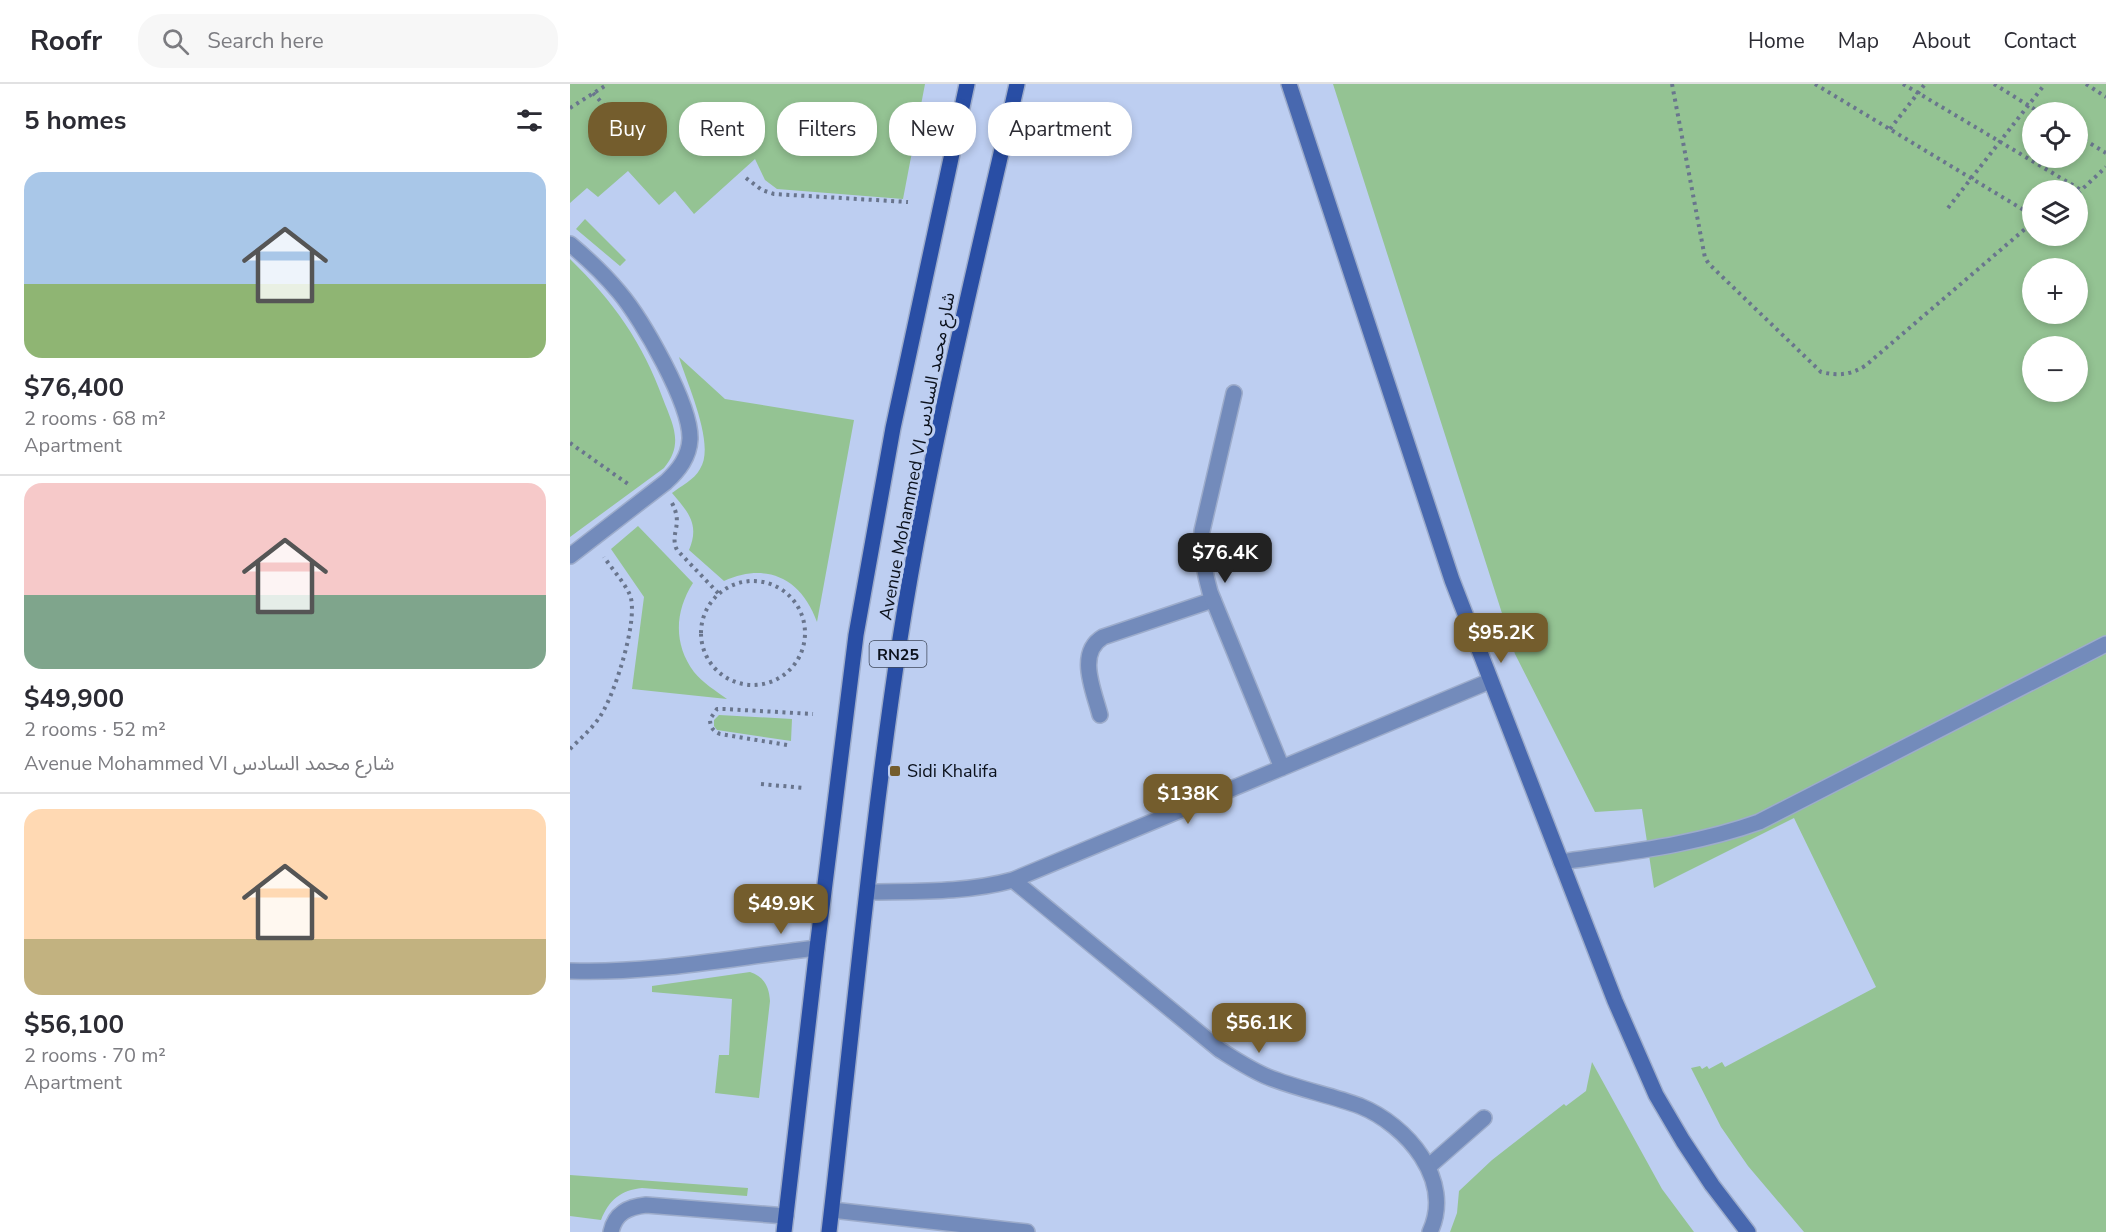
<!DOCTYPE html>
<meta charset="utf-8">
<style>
body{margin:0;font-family:"Nunito Sans","Noto Sans Arabic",sans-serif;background:#f7f7f7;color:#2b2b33;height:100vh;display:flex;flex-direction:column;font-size:22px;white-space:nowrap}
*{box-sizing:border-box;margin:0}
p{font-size:20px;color:#7c7c81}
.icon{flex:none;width:33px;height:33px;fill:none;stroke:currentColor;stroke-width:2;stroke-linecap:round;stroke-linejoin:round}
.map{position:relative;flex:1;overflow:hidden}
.sheet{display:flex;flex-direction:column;background:#fff;width:570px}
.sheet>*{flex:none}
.guide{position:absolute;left:18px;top:18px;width:570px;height:54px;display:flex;gap:12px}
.fabs{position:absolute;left:1452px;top:18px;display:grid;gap:12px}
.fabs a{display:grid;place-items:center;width:66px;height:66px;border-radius:50%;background:#fff;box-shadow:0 3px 9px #0003;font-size:30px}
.price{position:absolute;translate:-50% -51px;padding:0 14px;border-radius:12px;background:#745d2d;color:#fff;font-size:20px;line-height:39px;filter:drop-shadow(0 2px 3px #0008)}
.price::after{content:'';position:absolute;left:50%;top:36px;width:18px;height:14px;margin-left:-9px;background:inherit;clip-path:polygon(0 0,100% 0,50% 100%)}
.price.active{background:#222;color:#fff}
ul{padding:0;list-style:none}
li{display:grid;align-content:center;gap:12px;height:318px;padding:0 24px}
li+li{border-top:2px solid #e1e1e2}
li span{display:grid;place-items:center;height:186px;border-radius:18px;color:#555}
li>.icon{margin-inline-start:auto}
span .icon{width:108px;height:108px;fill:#fffc;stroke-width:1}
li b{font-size:26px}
h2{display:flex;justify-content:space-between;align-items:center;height:72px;padding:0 24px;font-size:26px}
.chip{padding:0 21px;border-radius:24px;background:#fff;box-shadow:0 3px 9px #0003;font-size:21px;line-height:54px}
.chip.active{background:#745d2d;color:#fff}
header{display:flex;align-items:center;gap:36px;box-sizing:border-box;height:84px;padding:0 30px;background:#fff;border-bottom:2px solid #e1e1e2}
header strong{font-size:28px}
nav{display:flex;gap:33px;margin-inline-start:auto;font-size:21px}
.search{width:420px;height:54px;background:#f7f7f7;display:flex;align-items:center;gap:15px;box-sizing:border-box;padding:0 21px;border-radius:24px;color:#7c7c81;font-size:22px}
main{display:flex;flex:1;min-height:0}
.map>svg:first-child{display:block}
.green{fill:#94c393;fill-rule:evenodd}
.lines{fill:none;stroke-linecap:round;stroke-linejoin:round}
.lane-casing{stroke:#9daccb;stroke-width:18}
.street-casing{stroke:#9daccb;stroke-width:18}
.secondary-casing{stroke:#9daccb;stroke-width:18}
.primary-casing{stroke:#9daccb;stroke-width:18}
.path{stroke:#69758d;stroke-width:4;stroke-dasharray:3 4.5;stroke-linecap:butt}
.lane{stroke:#738bbb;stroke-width:15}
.street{stroke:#738bbb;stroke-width:15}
.secondary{stroke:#4868af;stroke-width:15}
.primary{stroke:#294ea5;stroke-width:15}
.poi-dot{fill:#745d2d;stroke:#bdcef1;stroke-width:2}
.labels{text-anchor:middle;stroke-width:6;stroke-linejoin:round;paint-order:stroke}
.shield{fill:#bdcef1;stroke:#404a5c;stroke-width:1.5}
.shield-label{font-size:16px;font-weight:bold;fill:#0b111c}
.street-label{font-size:18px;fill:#0b111c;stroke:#bdcef1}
.poi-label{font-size:18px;fill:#0b111c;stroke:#bdcef1;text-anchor:start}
</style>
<header>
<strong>Roofr</strong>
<div class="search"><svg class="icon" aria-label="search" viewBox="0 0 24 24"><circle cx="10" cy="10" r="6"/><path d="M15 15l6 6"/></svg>Search here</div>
<nav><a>Home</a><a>Map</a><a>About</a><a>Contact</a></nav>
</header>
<main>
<section class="sheet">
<h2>5 homes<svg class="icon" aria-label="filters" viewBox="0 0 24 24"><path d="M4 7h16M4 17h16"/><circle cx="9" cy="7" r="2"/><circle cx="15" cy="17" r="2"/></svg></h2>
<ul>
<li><span style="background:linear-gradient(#a9c7e8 60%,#8fb573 0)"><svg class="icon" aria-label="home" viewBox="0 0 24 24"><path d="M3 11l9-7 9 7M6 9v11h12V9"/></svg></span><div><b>$76,400</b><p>2 rooms · 68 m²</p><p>Apartment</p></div></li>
<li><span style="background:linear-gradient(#f6c9c9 60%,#7fa58c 0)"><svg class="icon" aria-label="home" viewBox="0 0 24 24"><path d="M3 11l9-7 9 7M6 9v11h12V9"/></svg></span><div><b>$49,900</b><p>2 rooms · 52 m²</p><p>Avenue Mohammed VI شارع محمد السادس</p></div></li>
<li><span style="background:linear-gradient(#ffd9b3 70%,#c2b280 0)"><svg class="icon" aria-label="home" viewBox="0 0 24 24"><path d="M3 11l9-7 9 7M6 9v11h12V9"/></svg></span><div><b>$56,100</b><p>2 rooms · 70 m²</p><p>Apartment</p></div></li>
</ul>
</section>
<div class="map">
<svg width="1536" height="1148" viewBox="0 0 1536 1148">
<rect width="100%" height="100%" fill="#bdcef1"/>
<!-- green -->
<path class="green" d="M0 0H355L333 115 207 105 195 96 185 75 124 130 105 107 89 121 58 87 28 113 17 104 0 119Z
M763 0H1536V1148H1234L1178 1082 1151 1043 1121 984 1130 982 1132 985 1137 982 1139 985 1152 978 1155 983 1306 903 1224 734 1084 804 1072 725 1025 728 945 570ZM1462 28H1508V74H1462ZM1462 106H1508V152H1462ZM1462 184H1508V230H1462ZM1462 262H1508V308H1462Z
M15 135 56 176 50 182 6 145Z
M0 175C43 217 73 259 93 315 103 341 114 360 94 384L0 453Z
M109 273 155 315 284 336 247 538C231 494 197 478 154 497L119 466C130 440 118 428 102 409 111 402 124 396 130 385 146 361 117 300 109 273Z
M68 442 123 499C105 527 103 560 124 588 133 599 146 607 157 615L62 605 74 513 41 465Z
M149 631 222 635 221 657 147 646 144 642V636Z
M180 888C194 893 199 902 200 917L189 1014 145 1009 149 971H159L162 915 82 908V902Z
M1022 978 1092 1105 1124 1148H880L887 1129 889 1107 922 1076 994 1020 996 1022 1016 1007Z
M0 1091 178 1104 177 1112 72 1104C51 1106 39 1116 31 1136L0 1132Z"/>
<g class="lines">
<defs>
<path id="lane" d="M530 631C524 607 506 569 533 553L643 516
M991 778C1058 768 1125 761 1189 738L1536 560
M858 1083 914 1034
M41 1148C45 1129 58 1123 76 1121L216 1132"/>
<path id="street" d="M0 160C18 175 34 190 49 208 72 235 121 320 120 355 119 373 109 386 96 398L0 472
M664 309 632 447C631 468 634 487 640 508L712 684
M443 796 650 966C666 976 681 986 698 993 728 1005 760 1011 790 1022 837 1041 884 1096 860 1148
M298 808C347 807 396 809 443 796L920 597
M0 887C83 890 165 873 247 864
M262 1126 457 1148"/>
<path id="secondary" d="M719 0 882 496 1045 917 1086 1011 1113 1057 1142 1101 1178 1148"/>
<path id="primary" d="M214 1148 247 864 286 551 323 344 397 0
M259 1148C282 951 300 752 330 555 359 368 405 184 447 0"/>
</defs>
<!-- lane casing -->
<use href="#lane" class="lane-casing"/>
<!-- street casing -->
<use href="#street" class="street-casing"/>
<!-- secondary casing -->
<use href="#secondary" class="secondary-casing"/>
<!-- primary casing -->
<use href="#primary" class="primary-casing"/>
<!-- path -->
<path class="path" d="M1102 0 1135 174 1139 180 1251 288C1268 292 1280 291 1295 282L1462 139
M1245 0 1462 131
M1333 0 1511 106
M1424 0 1469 28
M1516 0 1536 13
M23 9 78 69
M0 24 38 0
M1320 45 1355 0
M1508 52 1536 69
M176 94 192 106 204 110 338 118
M1508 109 1536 83
M1378 124 1475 0
M0 359 58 400
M102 419C114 442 99 449 107 466L149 510
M131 549a52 52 0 1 1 104 0a52 52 0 1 1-104 0Z
M217 661 150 650C143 647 140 643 140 635L147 625H154L243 630
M0 665C11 654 23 644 31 631 45 609 69 535 60 511 54 498 42 485 34 473
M191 700 234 704"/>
<!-- lane -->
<use href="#lane" class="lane"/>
<!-- street -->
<use href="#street" class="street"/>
<!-- secondary -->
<use href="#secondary" class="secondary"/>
<!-- primary -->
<use href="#primary" class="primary"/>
</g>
<!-- markers -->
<rect class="poi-dot" x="319" y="681" width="12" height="12" rx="3"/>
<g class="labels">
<!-- shield labels -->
<rect class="shield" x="299.5" y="557" width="57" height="26" rx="4.5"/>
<g class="shield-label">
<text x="328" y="576">RN25</text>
</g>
<!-- street labels -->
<g class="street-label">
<text transform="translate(347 372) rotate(-79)" y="6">Avenue Mohammed VI شارع محمد السادس</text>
</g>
<!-- poi labels -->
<g class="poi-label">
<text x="337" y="693">Sidi Khalifa</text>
</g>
</g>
</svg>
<div class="fabs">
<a><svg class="icon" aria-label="locate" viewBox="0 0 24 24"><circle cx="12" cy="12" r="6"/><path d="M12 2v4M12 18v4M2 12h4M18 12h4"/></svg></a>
<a><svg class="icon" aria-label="layers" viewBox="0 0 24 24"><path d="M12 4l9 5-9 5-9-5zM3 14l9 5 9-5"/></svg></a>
<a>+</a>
<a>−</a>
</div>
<b class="price active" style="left:655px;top:500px">$76.4K</b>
<b class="price" style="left:931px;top:580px">$95.2K</b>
<b class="price" style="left:618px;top:741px">$138K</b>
<b class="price" style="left:211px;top:851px">$49.9K</b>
<b class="price" style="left:689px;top:970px">$56.1K</b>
<div class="guide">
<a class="chip active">Buy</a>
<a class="chip">Rent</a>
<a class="chip">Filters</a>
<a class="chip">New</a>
<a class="chip">Apartment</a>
</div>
</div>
</main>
